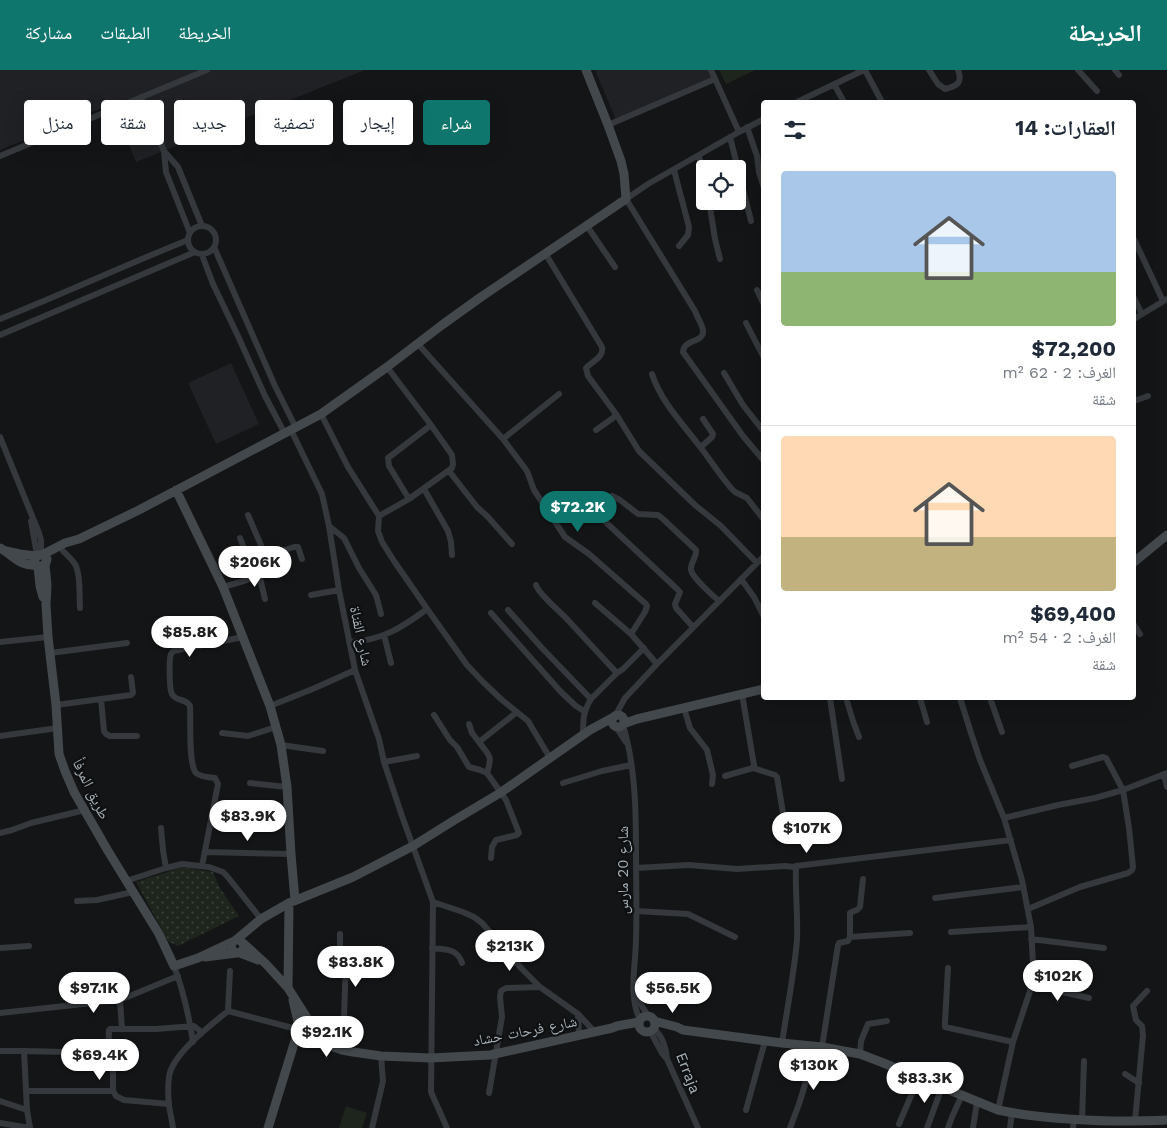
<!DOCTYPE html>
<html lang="ar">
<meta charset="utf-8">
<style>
body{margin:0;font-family:"Work Sans","Noto Naskh Arabic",sans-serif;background:#f6f6f7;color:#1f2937;direction:rtl;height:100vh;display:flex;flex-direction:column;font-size:19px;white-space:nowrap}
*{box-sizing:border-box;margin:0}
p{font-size:16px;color:#747a83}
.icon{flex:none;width:28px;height:28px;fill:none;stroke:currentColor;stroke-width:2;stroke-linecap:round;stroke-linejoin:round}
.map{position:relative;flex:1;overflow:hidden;direction:ltr}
.side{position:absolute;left:761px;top:30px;width:375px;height:600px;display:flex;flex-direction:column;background:#fff;border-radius:5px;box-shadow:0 5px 20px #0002;direction:rtl}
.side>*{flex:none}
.hud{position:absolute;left:15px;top:30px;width:475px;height:45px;direction:rtl;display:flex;gap:10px}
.buttons{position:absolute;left:696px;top:90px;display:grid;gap:10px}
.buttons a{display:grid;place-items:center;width:50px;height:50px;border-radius:5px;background:#fff;box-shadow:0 5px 20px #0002;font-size:25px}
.price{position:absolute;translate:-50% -42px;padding:0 11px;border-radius:18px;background:#fff;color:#222;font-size:16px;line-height:32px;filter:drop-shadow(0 1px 2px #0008)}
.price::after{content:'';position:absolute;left:50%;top:30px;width:15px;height:11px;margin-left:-8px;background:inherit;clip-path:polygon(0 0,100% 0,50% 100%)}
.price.selected{background:#0f766e;color:#fff}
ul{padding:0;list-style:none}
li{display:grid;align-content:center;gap:10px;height:265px;padding:0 20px}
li+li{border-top:1px solid #e0e1e3}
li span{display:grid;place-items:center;height:155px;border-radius:5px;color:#555}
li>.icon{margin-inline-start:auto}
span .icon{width:90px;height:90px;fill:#fffc;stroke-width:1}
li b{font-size:21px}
h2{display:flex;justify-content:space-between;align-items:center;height:60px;padding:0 20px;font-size:21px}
.tag{padding:0 18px;border-radius:5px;background:#fff;box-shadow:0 5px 20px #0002;font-size:18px;line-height:45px}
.tag.selected{background:#0f766e;color:#fff}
header{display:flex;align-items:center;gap:30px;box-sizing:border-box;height:70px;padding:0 25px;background:#0f766e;color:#fff}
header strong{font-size:24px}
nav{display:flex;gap:28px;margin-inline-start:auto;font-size:18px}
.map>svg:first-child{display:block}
.built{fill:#202124}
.grass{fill:url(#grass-dots)}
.garden{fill:#1d251c}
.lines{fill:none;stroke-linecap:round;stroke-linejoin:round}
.street{stroke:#35383c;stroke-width:6}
.secondary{stroke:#43484c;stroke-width:9}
.labels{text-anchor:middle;stroke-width:4.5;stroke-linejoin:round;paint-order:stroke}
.street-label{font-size:15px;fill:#a5b0b7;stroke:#0f1011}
</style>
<header>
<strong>الخريطة</strong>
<nav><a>الخريطة</a><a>الطبقات</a><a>مشاركة</a></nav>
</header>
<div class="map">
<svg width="1167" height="1058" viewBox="0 0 1167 1058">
<defs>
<pattern id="grass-dots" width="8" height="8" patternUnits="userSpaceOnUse" patternTransform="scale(1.25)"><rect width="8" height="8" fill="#1d251c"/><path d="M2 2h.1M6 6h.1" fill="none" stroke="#3b423b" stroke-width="1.8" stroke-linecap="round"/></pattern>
</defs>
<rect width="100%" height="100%" fill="#141516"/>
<!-- built -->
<path class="built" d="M0 0H365L136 92 112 34 0 80Z
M595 0H710L714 8 616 50Z
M231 293 259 354 216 374 188 313Z"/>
<!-- grass -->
<path class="grass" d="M183 797 213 802 220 818 239 846 178 876 169 872 136 812Z"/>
<!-- garden -->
<path class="garden" d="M719 0H755L726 14Z
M346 1036 367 1043 362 1058H339Z"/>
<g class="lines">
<!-- street -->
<path class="street" d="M711 0 739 62
M865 0 882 32
M929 0 938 14 945 19C957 16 963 13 958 0
M1078 0 1097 21
M1115 0 1119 5
M834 14 844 32
M141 27 164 81 178 97 202 156
M797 32 864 0
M764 49 739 62 648 114 626 129 695 241C697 247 702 254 703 260 705 273 683 269 683 282L743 366 764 391
M608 55 715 9
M747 57 757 86 759 102 764 118
M730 67 751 151
M164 81 166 102 190 163
M0 86 207 0
M699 86 705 112
M674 100 689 157 688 165 679 176
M709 131 715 169 720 189
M188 170a14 14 0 1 1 28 0a14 14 0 1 1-28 0Z
M587 156 615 197
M1134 169 1163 231
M214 177 275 316 296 358
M545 183 602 277C604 287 593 291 586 298L588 306 616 344 613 348 596 360
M202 185 213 214 237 264 265 326 285 364
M757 220 764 235
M1134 228 1142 244
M0 249C63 224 125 195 188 170
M1134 249 1167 229
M746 253 764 288
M0 265 195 182
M418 274 503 369
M387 297 431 355
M724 303 743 335 764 362
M652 304C661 332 683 354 701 378 711 391 720 405 731 418L735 422 747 428 764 450
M559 324 503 369 527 401 534 420 565 467 589 484 646 534 647 536 645 542 631 564 657 594
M1134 331 1148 326
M321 344 348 397 379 446 409 429 452 398 453 394 452 385 431 355 388 388 389 396 409 429
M616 344 639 381 695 435 721 456 757 493
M291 360 322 424 329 456 339 520 355 600 379 669 384 692 402 746 433 832 431 1022 447 1058
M0 367 39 463 41 470V484
M701 377 712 367 713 364 703 349
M449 401 477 437 487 446 512 474
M424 419 448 461 451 472 452 485
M612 426 620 430 638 444 658 445 663 449 696 480C697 487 690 493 691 500 692 507 713 526 719 531
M595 442 677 519 680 522 675 534 676 538 693 557
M379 446 378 461 382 472 394 491 430 543 467 595 483 612 502 630 528 651 550 688
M31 451 37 485
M329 456 344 468 359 498 376 525 381 544
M240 468 255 507
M63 481C67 485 73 490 76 496 81 508 79 525 80 538
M266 486 294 477H298L302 489
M259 504 265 529
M741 509 754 527 764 547
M536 515C538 523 557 539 564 546 582 565 599 584 617 603L623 599 644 578
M223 517C239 512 259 509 269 494L248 445
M311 525 339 520
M595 533 631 564
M508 540 542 578 591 629 617 603
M491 543 561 622 576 636 584 641
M189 551 194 577
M1134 555 1140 564
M384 565 391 593
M0 572 48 567
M349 572C381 571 403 557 427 539
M50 583 127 573
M830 628 842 709
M846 628 853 651 859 667
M920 628 927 652
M960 628 971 663 980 690 1004 748 1022 810 1031 857 1033 894 1030 921 1013 972 998 1040
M990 628 1002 662
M101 629 104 661 106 664 110 666H137
M56 635 131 625 133 623 131 607
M270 636 315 618 355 600
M684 638 690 658 707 680 713 705 712 714
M434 645 450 670 457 677 469 697 480 700 487 703 506 730 519 763 517 765 496 770 492 777 491 788
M615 646 625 628 657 594 764 486
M469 654 472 663 479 672
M623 655C635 695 636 738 636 780 636 809 637 838 636 868 636 894 628 926 640 950
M616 657 626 672
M222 663 248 666 276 657
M583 665C583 650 583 642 591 629
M0 666 58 658
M281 675 323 681
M384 692 417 686
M753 698 775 705 777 707 784 749 787 751 821 748
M487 703C493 685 489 686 479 672L517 642
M1164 704 1167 717
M725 706 753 698 754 695 742 624
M250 713 287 717
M563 713 602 701 631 695
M1004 748 1058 735 1095 728 1123 720 1167 703
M161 758 163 780 166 798
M0 763 12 760 31 753 85 740
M205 782 291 784
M202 796 218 714 215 708C209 707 200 707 196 703 188 694 191 650 190 636 186 628 176 632 172 624 169 619 169 588 171 584 173 580 174 581 178 580L243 567
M636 798 689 795 737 799 785 796 794 797 796 796
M126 811 166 798 182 794 209 797 223 802 227 806 261 849
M935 828 1023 817
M77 831 97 830 133 822
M433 832 463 842 474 847 482 853 522 899 540 917 578 944 595 962
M1028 839 1080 817 1128 803 1132 800 1133 797 1129 758 1123 720 1106 688 1103 687 1072 696
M636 841 688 844 735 867
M951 862 1031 857
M850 867V843L854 841 857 840 860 837 863 809
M1031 869 1104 878
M0 878 29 876
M432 878C446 880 457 878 462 893
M174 896C183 920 189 946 193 972
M948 898 945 952V957L1013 972
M1031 915 1089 928
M636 926 648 946
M120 930 122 959
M228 941 230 901
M0 943 120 930 178 906
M578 944 579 966
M653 958C662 965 666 978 667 989L698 1058
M650 961 662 983 667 989
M338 972V964L342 958 344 948 346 889V887L339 885 340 875V864
M782 973C787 939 794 904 797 870 798 845 795 821 796 796L1011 770
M822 977 838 875 839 873 848 871 850 867 910 863
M0 981H24L27 1040 30 1058
M24 981 108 983
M860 984 861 971 868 954 887 951
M1125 1004 1139 1013
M27 1021H113L116 1026 124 1030 169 1034
M113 1021V994L108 989 109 960 110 959H156L194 956 199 960 201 964
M489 1023 502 947 500 927 501 921 506 918 540 917
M0 1031 27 1040
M746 1040 765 971
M1082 1050 1084 991
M1135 1051 1143 965 1142 956 1136 950 1133 936 1147 921
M0 1053 30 1058
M899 1054 919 1007
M173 1058C172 1050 170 1043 169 1035 168 1026 168 1015 169 1007 172 984 211 955 228 941L289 957 298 958
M372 1058 383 1011 381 986
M790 1058 799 1034 817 976
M927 1058 942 1017
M948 1058 952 1047 962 1025
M973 1058 977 1032
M1010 1058 1012 1043
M1073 1058 1074 1050"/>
<!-- secondary -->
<path class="secondary" d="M176 420 223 517 270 636 281 675 287 717 291 784 295 830
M0 478C13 485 20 497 37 495
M6 481 20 484 36 486
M42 485 47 489 46 493 42 496H38L35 493 34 491 37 485H42L65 473 79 469 137 441 321 344 387 297 442 255 481 227 626 129 624 104 621 91 608 55 586 0
M1134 492 1167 465
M45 495 47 515 46 534 48 567 56 635 59 684 65 701 74 722 108 781 159 864 174 896 198 888 232 872
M38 496 40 516 43 527
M612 651a6 6 0 1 1 12 0a6 6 0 1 1-12 0Z
M623 654 637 649 764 619
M236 870 261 849 289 833 353 807 413 776 453 751 500 723 590 660 612 648
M243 873 266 894 288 918 309 951
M240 883 243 880 244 875 240 870C236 869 232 871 231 876L233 882 240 883 258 890
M205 887 237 883
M288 918 289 833
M293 930 299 956
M639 954a8 8 0 1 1 16 0a8 8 0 1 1-16 0Z
M654 951 677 957 683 960 782 973 822 977 860 984 881 992 998 1040C1035 1048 1074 1050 1113 1051 1131 1051 1149 1051 1167 1050
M316 959 348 979
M309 968C316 965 317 957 311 952L304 951C294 957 297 968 309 968L342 980 353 982 381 986 431 988 490 985 612 958 617 956 639 952
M268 1058 298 961"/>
</g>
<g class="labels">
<!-- street labels -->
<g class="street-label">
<text transform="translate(361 566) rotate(78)" y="5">شارع القناة</text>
<text transform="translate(91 719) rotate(64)" y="5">طريق المرفأ</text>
<text transform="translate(623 800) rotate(-90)" y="5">شارع 20 مارس</text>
<text transform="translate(525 961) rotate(-11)" y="5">شارع فرحات حشاد</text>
<text transform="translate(688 1003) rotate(69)" y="5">Erraja</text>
</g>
</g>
</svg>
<div class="buttons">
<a><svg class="icon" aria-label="locate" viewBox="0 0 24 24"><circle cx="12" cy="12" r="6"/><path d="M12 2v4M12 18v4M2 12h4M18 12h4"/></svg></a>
</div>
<b class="price selected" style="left:578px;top:463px">$72.2K</b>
<b class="price" style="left:255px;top:518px">$206K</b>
<b class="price" style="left:190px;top:588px">$85.8K</b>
<b class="price" style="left:248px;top:772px">$83.9K</b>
<b class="price" style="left:807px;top:784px">$107K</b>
<b class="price" style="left:510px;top:902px">$213K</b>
<b class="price" style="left:356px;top:918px">$83.8K</b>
<b class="price" style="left:1058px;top:932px">$102K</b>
<b class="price" style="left:94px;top:944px">$97.1K</b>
<b class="price" style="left:673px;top:944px">$56.5K</b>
<b class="price" style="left:327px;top:988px">$92.1K</b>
<b class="price" style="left:100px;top:1011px">$69.4K</b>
<b class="price" style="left:814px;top:1021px">$130K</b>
<b class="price" style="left:925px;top:1034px">$83.3K</b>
<div class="hud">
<a class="tag selected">شراء</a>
<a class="tag">إيجار</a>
<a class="tag">تصفية</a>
<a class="tag">جديد</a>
<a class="tag">شقة</a>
<a class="tag">منزل</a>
</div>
<section class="side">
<h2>العقارات: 14<svg class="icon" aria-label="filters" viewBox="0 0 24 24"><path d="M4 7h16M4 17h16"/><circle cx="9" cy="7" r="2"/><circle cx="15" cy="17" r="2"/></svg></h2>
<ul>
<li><span style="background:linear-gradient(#a9c7e8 65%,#8fb573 0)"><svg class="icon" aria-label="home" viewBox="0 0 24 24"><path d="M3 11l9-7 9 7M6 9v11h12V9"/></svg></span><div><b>$72,200</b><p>الغرف: 2 · 62 m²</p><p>شقة</p></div></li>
<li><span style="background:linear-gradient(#ffd9b3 65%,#c2b280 0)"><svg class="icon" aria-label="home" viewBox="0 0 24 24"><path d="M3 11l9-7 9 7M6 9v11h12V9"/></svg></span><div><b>$69,400</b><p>الغرف: 2 · 54 m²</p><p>شقة</p></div></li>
</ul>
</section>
</div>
